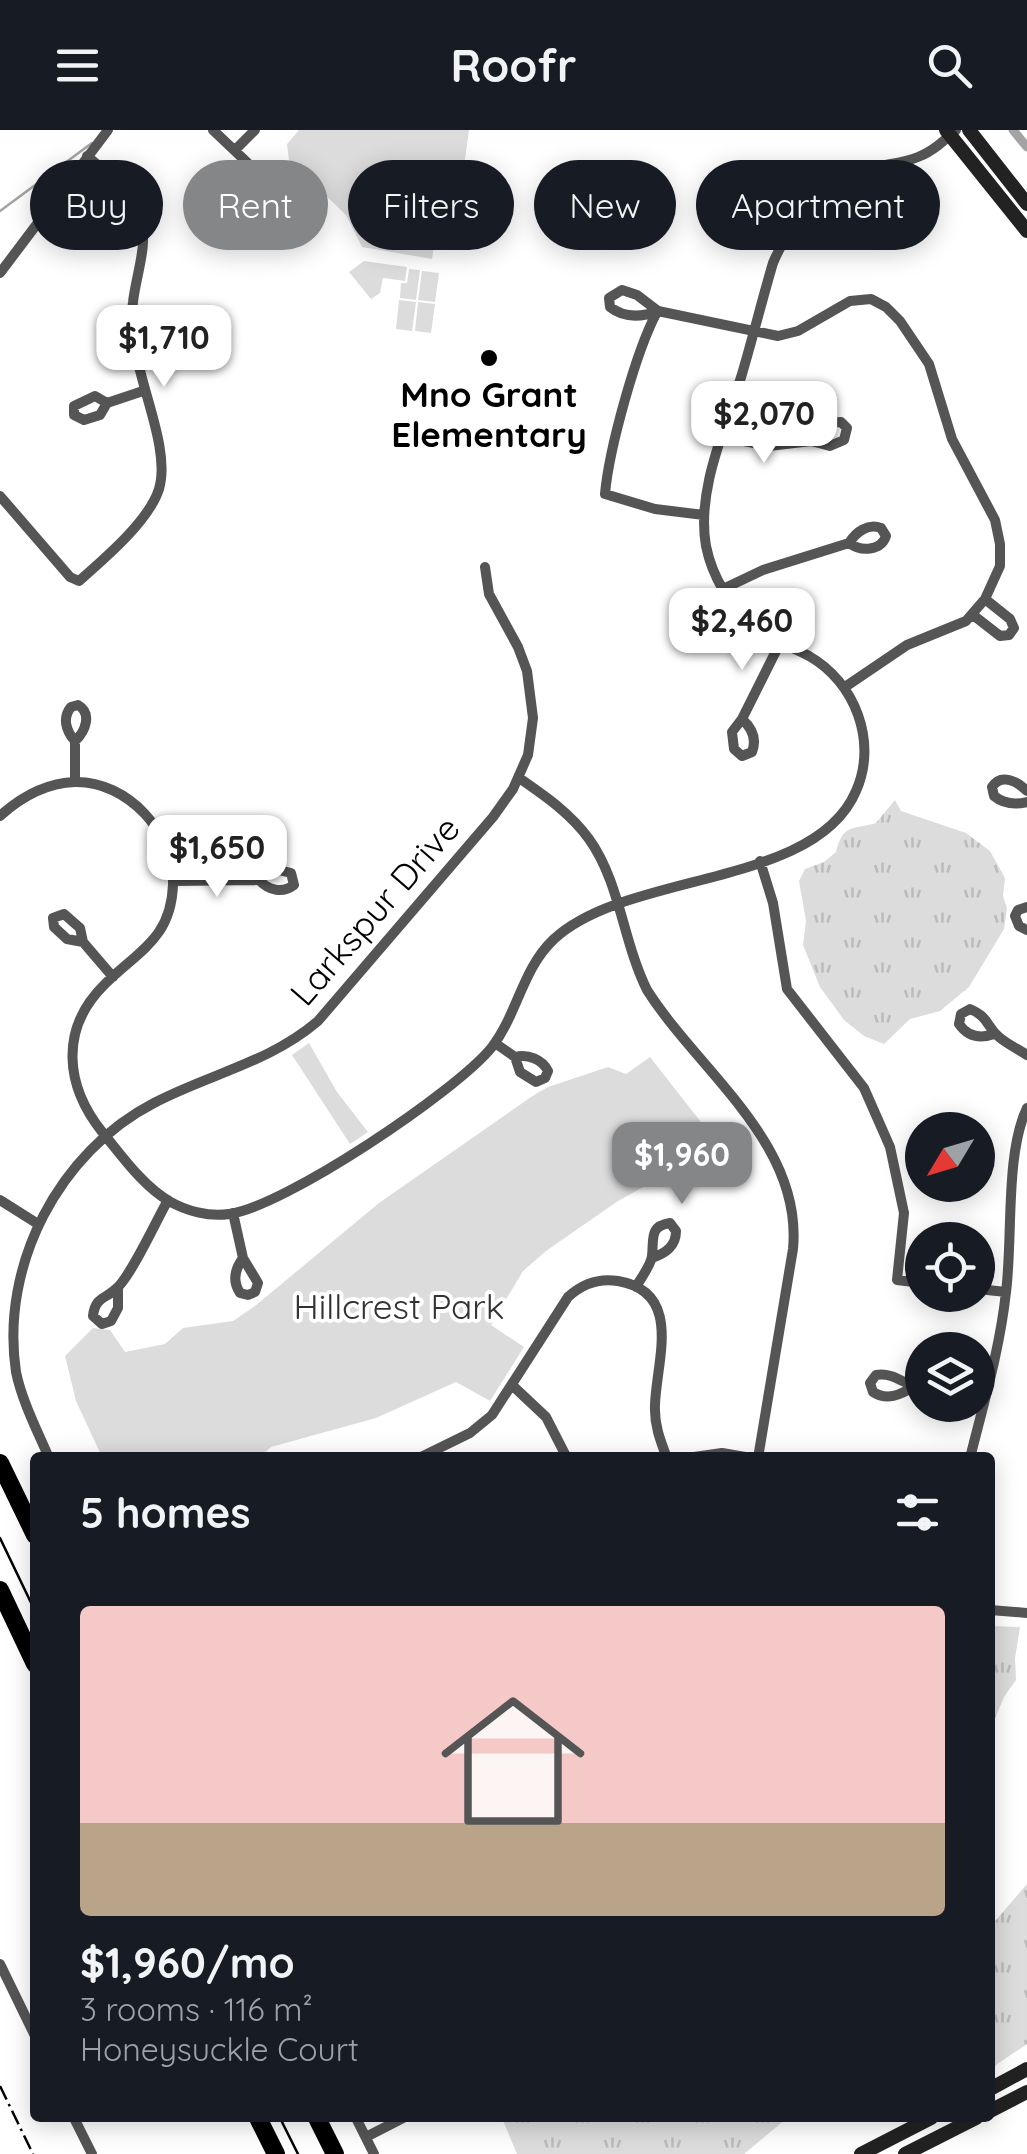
<!DOCTYPE html>
<meta charset="utf-8">
<style>
body{margin:0;font-family:Quicksand,sans-serif;background:#242831;color:#f1f3f6;height:100vh;display:flex;flex-direction:column;font-size:38px;white-space:nowrap}
*{box-sizing:border-box;margin:0}
p{font-size:32px;color:#9ea1a6}
.icon{flex:none;width:55px;height:55px;fill:none;stroke:currentColor;stroke-width:2;stroke-linecap:round;stroke-linejoin:round}
.map{position:relative;flex:1;overflow:hidden}
.drawer{position:absolute;left:30px;top:1322px;width:965px;height:670px;display:flex;flex-direction:column;background:#171b24;border-radius:10px;box-shadow:0 5px 25px #0003}
.drawer>*{flex:none}
.hud{position:absolute;left:30px;top:30px;width:968px;height:90px;display:flex;gap:20px}
.needle{width:65px;rotate:232deg}
.controls{position:absolute;left:905px;top:982px;display:grid;gap:20px}
.controls a{display:grid;place-items:center;width:90px;height:90px;border-radius:50%;background:#171b24;box-shadow:0 5px 25px #0003;font-size:50px}
.price{position:absolute;translate:-50% -85px;padding:0 22px;border-radius:20px;background:#fff;color:#222;font-size:32px;line-height:65px;filter:drop-shadow(0 2px 5px #0008)}
.price::after{content:'';position:absolute;left:50%;top:60px;width:30px;height:22px;margin-left:-15px;background:inherit;clip-path:polygon(0 0,100% 0,50% 100%)}
.price.current{background:#858687;color:#fff}
ul{padding:0;list-style:none}
li{display:grid;align-content:center;gap:20px;height:530px;padding:0 50px}
li span{display:grid;place-items:center;height:310px;border-radius:10px;color:#555}
li>.icon{margin-inline-start:auto}
span .icon{width:180px;height:180px;fill:#fffc;stroke-width:1}
li b{font-size:42px}
h2{display:flex;justify-content:space-between;align-items:center;height:120px;padding:0 50px;font-size:42px}
.tag{padding:0 35px;border-radius:45px;background:#171b24;box-shadow:0 5px 25px #0003;font-size:35px;line-height:90px}
.tag.current{background:#858687;color:#fff}
header{display:flex;justify-content:space-between;align-items:center;height:130px;padding:0 50px;background:#171b24;font-size:45px;font-weight:700}
.map>svg:first-child{display:block}
.grass{fill:url(#grass-tufts)}
.park{fill:#dcdcdc}
.lines{fill:none;stroke-linecap:round;stroke-linejoin:round}
.stream{stroke:#a3a3a3;stroke-width:2.5}
.canal{stroke:#a3a3a3;stroke-width:9}
.street{stroke:#555;stroke-width:10}
.secondary{stroke:#222;stroke-width:14}
.highway{stroke:#000;stroke-width:18}
.tram{stroke:#000;stroke-width:2.5}
.rail{stroke:#000;stroke-width:2.5;stroke-dasharray:15 5 2.5 5;stroke-linecap:butt}
.poi-dot{fill:#000;stroke:#fff;stroke-width:4}
.labels{text-anchor:middle;stroke-width:8;stroke-linejoin:round;paint-order:stroke}
.poi-label{font-size:35px;font-weight:bold;fill:#000;stroke:#fff}
.street-label{font-size:35px;fill:#000;stroke:#fff}
.park-label{font-size:35px;fill:#333;stroke:#fff}
</style>
<header><svg class="icon" aria-label="menu" viewBox="0 0 24 24"><path d="M4 6h16M4 12h16M4 18h16"/></svg>Roofr<svg class="icon" aria-label="search" viewBox="0 0 24 24"><circle cx="10" cy="10" r="6"/><path d="M15 15l6 6"/></svg></header>
<div class="map">
<svg width="1027" height="2024" viewBox="0 0 1027 2024">
<defs>
<pattern id="grass-tufts" width="24" height="20" patternUnits="userSpaceOnUse" patternTransform="scale(2.5)"><rect width="24" height="20" fill="#dcdcdc"/><path d="M3 7l-1-3M5 7V3M7 7l1-3M15 17l-1-3M17 17v-4M19 17l1-3" fill="none" stroke="#bbb"/></pattern>
</defs>
<rect width="100%" height="100%" fill="#fff"/>
<!-- grass -->
<path class="grass" d="M895 670 901 681 966 703 990 721 1005 748 1003 766 1007 778 1004 799 969 857 940 881 910 889 884 914 864 906 844 890 820 857 803 815 806 791 799 751 805 739 824 732 836 722C843 693 853 700 876 693Z
M990 1496 1020 1497 1015 1528 1016 1550 1004 1567 990 1600Z
M1027 1754V1914L990 1939V1797Z
M502 1988H787L744 2024H517Z"/>
<!-- park -->
<path class="park" d="M299 0H469L461 58 443 56 432 129 362 117 346 85 289 30 287 14Z
M364 131 407 137 405 151 383 148 380 163 371 169 349 142Z
M409 139 420 140 416 170 400 168 401 153H407Z
M422 141 439 143 435 172 418 170Z
M399 170 416 172 412 201 396 199Z
M418 172 435 174 431 203 415 201Z
M309 913 337 962 368 1002 350 1014 292 925Z
M650 927 715 1010 690 1031 618 1071 546 1121 523 1141 491 1195 524 1217 490 1271 456 1252 376 1288 271 1317 260 1327H102L76 1271 65 1226 93 1198 110 1200 125 1222 165 1214 183 1198 233 1191 255 1176 379 1073 534 965 548 957 608 937 626 944Z"/>
<g class="lines">
<!-- stream -->
<path class="stream" d="M0 81 92 13"/>
<!-- canal -->
<path class="canal" d="M1013 0 1027 17"/>
<!-- street -->
<path class="street" d="M213 0 313 95
M236 19 255 0
M0 143 108 0
M658 181C642 187 624 188 610 177L609 168 622 160 637 165 658 181 778 206 798 201 850 171 871 169 886 177 900 191 929 234 952 309 995 390 1000 414V436L985 469 966 491 907 515 845 557
M657 182C636 221 609 319 605 364L655 379 704 385
M107 273 95 266 74 276V285L84 290 100 285 107 273 143 261
M723 307 769 316 811 311 830 316 844 310 847 298 841 292C824 292 819 302 807 311
M0 366 70 447 79 451C104 429 149 391 159 359 171 319 138 253 134 210 133 198 131 184 133 172 136 145 148 116 141 89 134 61 107 43 87 26
M723 459 763 440 849 413C856 402 868 393 881 398L886 406C881 421 861 422 849 413
M973 485 1000 506 1009 505 1014 498 1010 489 985 469
M78 575C92 583 86 601 75 611 66 601 62 588 71 577Z
M742 589C752 598 757 609 752 622L742 626 734 619 732 602 742 589 780 513
M519 648C545 666 570 683 589 709 620 752 623 812 647 860 699 942 803 1013 793 1119L758 1328
M75 652V611
M1027 661C1017 651 1001 643 992 657L994 666C1004 674 1015 675 1027 672
M0 686C21 667 46 653 75 652 128 651 175 703 173 755 171 809 138 821 105 854 59 899 65 956 103 1003 122 1026 143 1056 169 1071 186 1081 209 1087 229 1084 284 1077 457 961 492 917 518 883 522 839 554 809 627 741 815 758 856 661 878 612 855 552 809 526 790 516 771 510 754 496 730 477 712 446 706 416 696 360 726 297 742 244 753 207 762 170 773 133 790 92 823 56 865 40 882 34 901 34 918 27 933 21 945 10 956 0
M760 731 773 773 787 859 864 958 890 1017 904 1083 897 1150 922 1153
M275 739 291 743 294 755C282 764 268 760 259 750Z
M174 751 259 750
M1027 777 1018 780 1015 786 1019 796 1027 800
M83 812 67 809 54 797 53 788 64 784 80 798 83 812 113 847
M994 904C980 909 968 907 959 894L961 884 970 879C989 887 986 896 999 907 1007 914 1018 919 1027 925
M495 913 515 927C528 924 542 929 548 941L545 948 536 952 520 942 515 927
M0 1070 38 1094
M233 1083 243 1128 258 1153 255 1162 248 1165 240 1163C232 1151 235 1139 243 1128
M636 1157C641 1148 651 1135 652 1126 654 1109 649 1096 670 1093L676 1101C676 1116 666 1123 652 1128
M118 1159V1178L111 1191 102 1194 93 1186C95 1166 107 1169 118 1157 133 1142 156 1091 168 1070
M978 1159 1006 1162
M513 1256 546 1287 567 1328
M913 1257C900 1265 887 1271 873 1262L870 1253 876 1245C896 1242 904 1256 922 1258
M49 1328C37 1300 22 1271 16 1242 0 1135 59 1022 154 973 209 944 269 933 318 891L493 687 513 659 528 625 533 588 527 541 518 517 489 464 485 437
M419 1328 470 1303 492 1285 568 1167C582 1154 599 1148 618 1151 684 1162 656 1232 655 1275 654 1294 660 1310 667 1328
M687 1328 722 1323 751 1328
M970 1328C984 1272 1000 1218 1006 1162 1013 1108 1005 1024 1027 978
M990 1480 1027 1483
M0 1834 35 1906
M74 1988 92 2024
M356 1988 374 2024
M366 2007 403 1988"/>
<!-- secondary -->
<path class="secondary" d="M946 0 1027 101
M969 0 1027 74
M990 1959 1027 1939
M990 1981 1027 1962
M861 2024 931 1988
M905 2024 976 1988"/>
<!-- highway -->
<path class="highway" d="M0 1333 35 1405
M0 1460 35 1534
M258 1988 276 2024
M317 1988 335 2024"/>
<!-- tram -->
<path class="tram" d="M0 1408 35 1481
M280 1988 298 2024"/>
<!-- rail -->
<path class="rail" d="M0 1956 33 2024"/>
</g>
<!-- markers -->
<circle class="poi-dot" cx="489" cy="228" r="10"/>
<g class="labels">
<!-- poi labels -->
<g class="poi-label">
<text x="489" y="277">Mno Grant<tspan x="489" dy="40">Elementary</tspan></text>
</g>
<!-- street labels -->
<g class="street-label">
<text transform="translate(375 781) rotate(-49)" y="12">Larkspur Drive</text>
</g>
<!-- park labels -->
<g class="park-label">
<text x="399" y="1189">Hillcrest Park</text>
</g>
</g>
</svg>
<div class="controls">
<a><svg class="needle" viewBox="-14 -14 28 28"><path d="M0-13l5 13h-10z" fill="#e53935"/><path d="M0 13l5-13h-10z" fill="#9ea1a6"/></svg></a>
<a><svg class="icon" aria-label="locate" viewBox="0 0 24 24"><circle cx="12" cy="12" r="6"/><path d="M12 2v4M12 18v4M2 12h4M18 12h4"/></svg></a>
<a><svg class="icon" aria-label="layers" viewBox="0 0 24 24"><path d="M12 4l9 5-9 5-9-5zM3 14l9 5 9-5"/></svg></a>
</div>
<b class="price" style="left:164px;top:260px">$1,710</b>
<b class="price" style="left:764px;top:336px">$2,070</b>
<b class="price" style="left:742px;top:543px">$2,460</b>
<b class="price" style="left:217px;top:770px">$1,650</b>
<b class="price current" style="left:682px;top:1077px">$1,960</b>
<div class="hud">
<a class="tag">Buy</a>
<a class="tag current">Rent</a>
<a class="tag">Filters</a>
<a class="tag">New</a>
<a class="tag">Apartment</a>
</div>
<section class="drawer">
<h2>5 homes<svg class="icon" aria-label="filters" viewBox="0 0 24 24"><path d="M4 7h16M4 17h16"/><circle cx="9" cy="7" r="2"/><circle cx="15" cy="17" r="2"/></svg></h2>
<ul>
<li><span style="background:linear-gradient(#f6c9c9 70%,#b9a48a 0)"><svg class="icon" aria-label="home" viewBox="0 0 24 24"><path d="M3 11l9-7 9 7M6 9v11h12V9"/></svg></span><div><b>$1,960/mo</b><p>3 rooms · 116 m²</p><p>Honeysuckle Court</p></div></li>
</ul>
</section>
</div>
